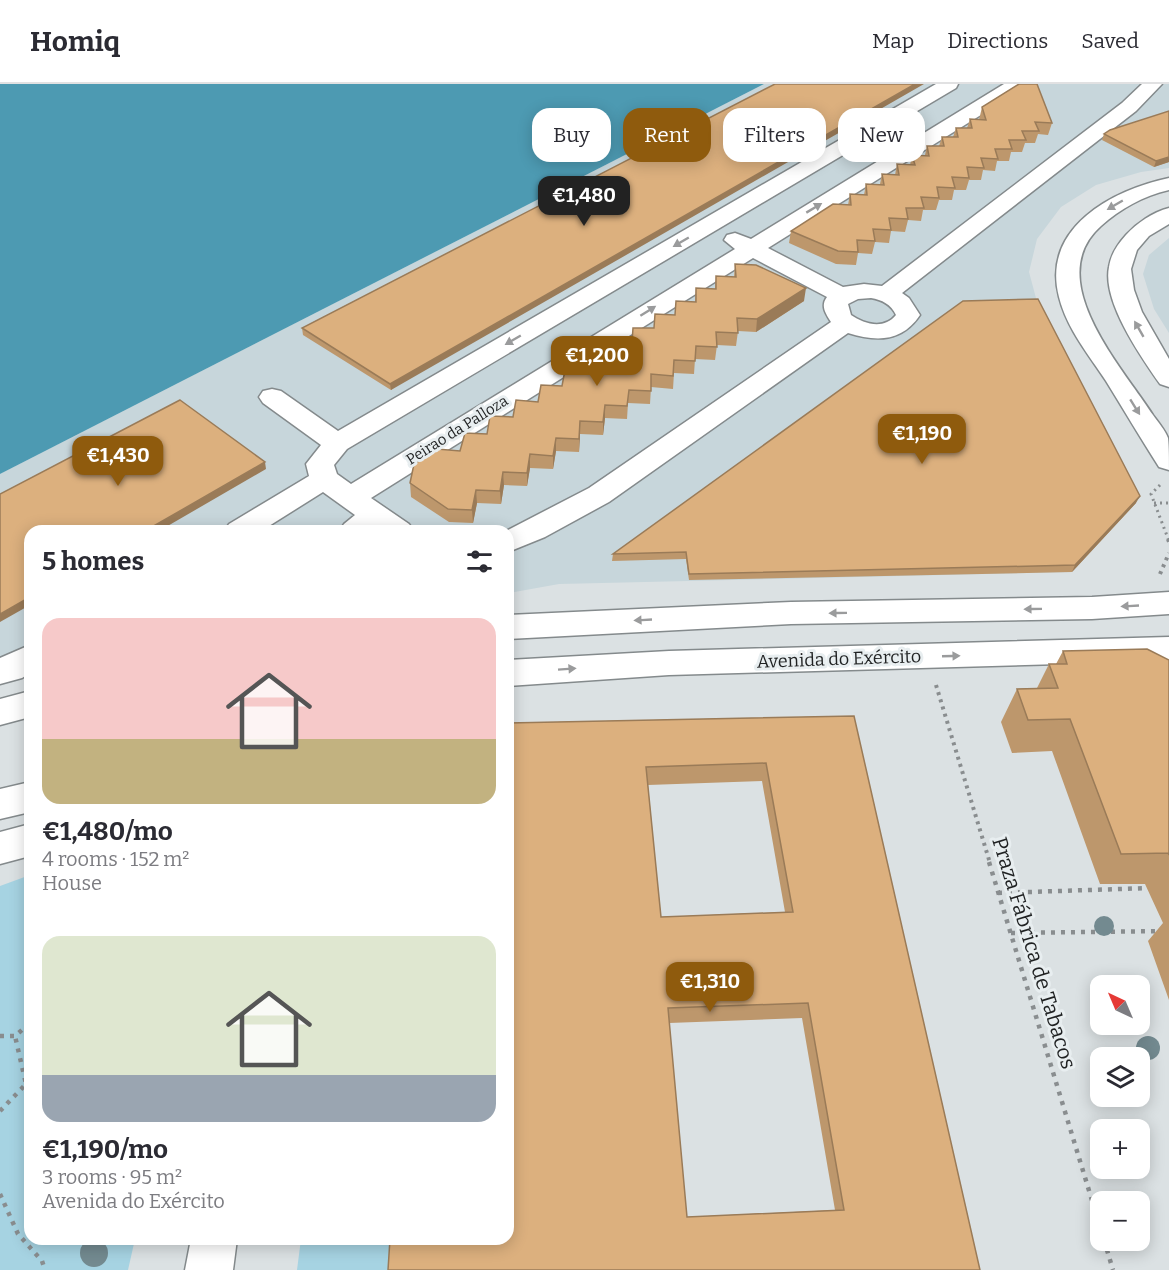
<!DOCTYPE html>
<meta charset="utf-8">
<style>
body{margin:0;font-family:Bitter,serif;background:#f2f2f3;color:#2b2b33;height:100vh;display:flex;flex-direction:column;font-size:22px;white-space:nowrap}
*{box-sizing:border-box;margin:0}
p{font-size:20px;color:#7c7c81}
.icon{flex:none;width:33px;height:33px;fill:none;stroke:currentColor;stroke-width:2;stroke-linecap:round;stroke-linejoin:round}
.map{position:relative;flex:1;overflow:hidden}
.panel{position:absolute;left:24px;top:441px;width:490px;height:720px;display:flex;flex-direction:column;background:#fff;border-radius:18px;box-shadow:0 3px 15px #0003}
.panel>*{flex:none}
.banner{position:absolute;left:532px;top:24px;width:546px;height:54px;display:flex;gap:12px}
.needle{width:39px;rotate:316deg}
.tools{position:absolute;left:1090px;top:891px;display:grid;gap:12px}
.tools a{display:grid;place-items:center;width:60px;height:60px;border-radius:12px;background:#fff;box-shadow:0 3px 15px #0003;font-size:30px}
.price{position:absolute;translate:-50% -51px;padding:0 14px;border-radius:12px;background:#8f5b0d;color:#fff;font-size:20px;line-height:39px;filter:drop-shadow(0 2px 3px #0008)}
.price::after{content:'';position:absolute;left:50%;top:36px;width:18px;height:14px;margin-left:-9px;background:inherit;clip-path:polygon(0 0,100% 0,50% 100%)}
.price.selected{background:#222;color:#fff}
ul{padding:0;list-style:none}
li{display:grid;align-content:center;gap:12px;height:318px;padding:0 18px}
li span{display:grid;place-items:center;height:186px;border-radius:18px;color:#555}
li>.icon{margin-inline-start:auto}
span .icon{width:108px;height:108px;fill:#fffc;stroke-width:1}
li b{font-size:26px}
h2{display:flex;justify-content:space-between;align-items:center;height:72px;padding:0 18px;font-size:26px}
.pill{padding:0 21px;border-radius:18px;background:#fff;box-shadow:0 3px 15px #0003;font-size:21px;line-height:54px}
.pill.selected{background:#8f5b0d;color:#fff}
header{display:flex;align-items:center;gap:36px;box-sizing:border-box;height:84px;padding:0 30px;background:#fff;border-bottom:2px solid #e1e1e2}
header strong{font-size:28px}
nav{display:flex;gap:33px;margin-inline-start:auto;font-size:21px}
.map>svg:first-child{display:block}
.built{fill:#c7d6db}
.green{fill:#a6d3e2}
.water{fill:#4d9ab2}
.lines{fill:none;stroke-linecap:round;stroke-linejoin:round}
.minor-casing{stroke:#848a8c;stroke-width:3}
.major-casing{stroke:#848a8c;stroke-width:3}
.path-far2{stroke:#898d8f;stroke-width:3;stroke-dasharray:2 4;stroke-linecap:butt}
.path-far1{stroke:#898d8f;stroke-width:4;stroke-dasharray:3 4.5;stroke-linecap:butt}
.path{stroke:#898d8f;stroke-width:4.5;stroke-dasharray:4 6;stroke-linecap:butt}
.minor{fill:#fff;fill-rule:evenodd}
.major{fill:#fff;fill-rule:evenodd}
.tree{fill:#738a90}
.wall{fill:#bd976c;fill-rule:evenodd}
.shaded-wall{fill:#9a7b58}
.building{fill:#dcb07e;stroke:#9a7b58;stroke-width:1.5;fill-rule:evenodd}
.oneway{fill:#9a9b9c}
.labels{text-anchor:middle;stroke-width:6;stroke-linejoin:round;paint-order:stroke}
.far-street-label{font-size:15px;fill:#1f2122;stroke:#e8eef0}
.street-label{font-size:18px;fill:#1f2122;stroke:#e8eef0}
.near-street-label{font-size:21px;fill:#1f2122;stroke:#e8eef0}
</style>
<header>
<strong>Homiq</strong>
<nav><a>Map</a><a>Directions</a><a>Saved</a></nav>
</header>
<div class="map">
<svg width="1169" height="1186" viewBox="0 0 1169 1186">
<rect width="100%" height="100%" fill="#dbe1e3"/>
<!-- built -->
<path class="built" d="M764 0H1169V84L1141 88 1096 101 1061 123 1037 155 1029 188 1040 229 1136 419 1072 488 559 500 509 509 508 447H30V589L0 594V390Z
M1169 154V249L1154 225 1143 190 1149 171Z"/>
<!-- green -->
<path class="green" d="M30 791V1155H135L128 1186H0V802Z
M301 1155H396L394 1186H297Z"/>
<!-- water -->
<path class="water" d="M0 0H764L0 390Z"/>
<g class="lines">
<defs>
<path id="minor" d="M936 0H958L956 4 347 365 334 381 337 390 351 400 735 165 724 156 727 151 735 149 751 155 1004 0H1026L1024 4 768 164 843 203 864 200 882 202 1122 19 1142 0H1162L1136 27 902 209 909 214 920 231C902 258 877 258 848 249L609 418 545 453 508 468V447H506L589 404 831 238C826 230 820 222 827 213L753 174 371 414 409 440 414 447H339L344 440 355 431 323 408 261 447H224L229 440 309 392 306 380 321 361 263 319 259 313 263 307 272 305 281 307 338 347ZM871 214C882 216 891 220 896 231 884 246 864 240 851 231L848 220 858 215Z
M30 561V589L22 594 0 600V574Z
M30 607V633L0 641V615Z
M191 1155H237L233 1186H185Z"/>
<path id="major" d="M1169 94V106C1143 112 1120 125 1101 142 1041 195 1122 283 1153 331 1158 338 1165 346 1168 354 1169 362 1169 377 1169 386L1159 383C1141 355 1124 326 1106 297 1089 271 1067 245 1059 213 1041 144 1112 106 1169 94Z
M1169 124V140L1149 152 1137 166 1131 185 1134 206 1142 228 1169 275V303L1160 300C1141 273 1102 217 1109 183 1111 170 1117 161 1126 151 1137 139 1153 128 1169 124Z
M1169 508V530L1092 535 791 540 508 555V531L791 518 1092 513Z
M1169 553V577L669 591 508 602V576L669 567Z
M30 698V728L0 735V705Z
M30 740V772L0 780V748Z"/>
</defs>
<!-- minor casing -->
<use href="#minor" class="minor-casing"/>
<!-- major casing -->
<use href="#major" class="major-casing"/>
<!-- path-far2 -->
<path class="path-far2" d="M1160 401 1151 410 1169 457
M1154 419H1169"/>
<!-- path-far1 -->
<path class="path-far1" d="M1168 455 1169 458
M1160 490 1169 469
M936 601 990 779"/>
<!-- path -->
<path class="path" d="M989 778 1101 1146
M998 809 1150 804
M1011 849 1169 847
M0 952H15L30 939
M0 1027 26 1000 15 952
M0 1110 18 1150 42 1177 45 1186
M1104 1156 1113 1186"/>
<!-- minor -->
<use href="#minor" class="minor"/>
<!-- major -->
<use href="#major" class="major"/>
</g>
<!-- trees -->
<g class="tree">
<circle cx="1104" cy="842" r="10"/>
<circle cx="1148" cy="964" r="12"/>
<circle cx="94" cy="1169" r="14"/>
</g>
<!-- wall -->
<path class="wall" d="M775 0 391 306 303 251 302 244Z
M982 23 1052 39 1048 51 1038 50 1035 59H1025L1022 68H1011L1009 77H997L995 87 983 86 981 96H969L966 106H954L952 116H939L936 126H923L921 137 908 136 905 148 891 147 889 159 875 158 872 170 858 169 856 181 836 180 789 159 791 147 848 121 850 110 864 111 866 100H880L882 90 895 91 897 80 910 81 912 71H925L927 62H939L942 53H953L956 44H967L970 35 979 36Z
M1104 50 1169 78 1154 83 1102 56Z
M735 180 804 217 756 248 738 247 736 262 717 261 715 276 695 275 694 290 674 289 673 305 651 303 650 320 628 319 627 335 605 334 603 351 580 350 579 368 556 367 553 385 530 384 527 402 504 401 501 420 477 419 473 439 449 438 411 413 410 399 695 218 696 204 715 205 716 192 734 193Z
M1136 419 1072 488 689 496 686 475 612 477 613 470Z
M1063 567 1169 576V916L1148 857 1163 839 1145 800H1100L1052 667 1012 669 1001 638 1017 605 1037 604 1049 580H1056Z
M854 632 980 1186H388L508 639ZM762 697 785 828 661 833 648 701ZM802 934 835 1126 687 1133 669 939Z"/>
<!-- shaded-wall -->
<path class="shaded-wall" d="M915 0H924L391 306 390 300Z
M1169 73V78L1154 83 1156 77Z
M806 204 804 217 756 248 757 235Z
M605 321V334L603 351V338Z
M580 337V350L579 368V355Z
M556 354V367L553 385V372Z
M530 370V384L527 402V389Z
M265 378 266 385 159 447H145Z
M503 388 504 401 501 420 500 407Z
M476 406 477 419 473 439 472 426Z
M1140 412 1136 419 1072 488 1075 481Z
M30 513V521L0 538V530Z"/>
<!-- building -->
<path class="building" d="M775 0H915L390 300 302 244Z
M1019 0H1037L1052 39 1035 38 1039 47H1022L1026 56H1009L1012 65H995L998 75 981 74 984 84 967 83 969 94 952 93 955 104 937 103 939 114 921 113 924 124H906L908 135 889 134 891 146 873 145 875 157 857 156 858 168 838 167 791 147 833 120 851 121 850 110 867 111 866 100 884 101 882 90 899 91 897 80 915 81 912 71 929 72 927 62H944L942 53H958L956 44H972L970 35 986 36 982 23Z
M1169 27V73L1156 77 1104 50 1110 46Z
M735 180 756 181 806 204 757 235 737 234 738 249 716 248 717 263 696 262 695 277 674 276 673 292 651 290V307L629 306 627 322 605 321 603 338 580 337 579 355 556 354 553 372 530 370 527 389 503 388 500 407 476 406 472 426 448 425 410 399 414 380 437 365 460 367 465 349 487 350 490 332 513 333 516 316 538 318 541 301 562 302 565 286 586 287 588 271 609 272 611 257 632 258 633 244H654L655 230 675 231 676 217 696 218V204L716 205V192L736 193Z
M1038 215 1140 412 1075 481 689 490 686 468 613 470 963 217Z
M180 316 265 378 145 447H30V513L0 530V410Z
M1147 565 1169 576V771L1168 769 1121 770 1070 635 1028 636 1017 605 1058 604 1049 580H1067L1063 567Z
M854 632 980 1186H388L390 1155H508V639ZM766 679 793 828 661 833 646 683ZM808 919 844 1126 687 1133 668 924Z"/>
<!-- one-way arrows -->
<defs><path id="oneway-solid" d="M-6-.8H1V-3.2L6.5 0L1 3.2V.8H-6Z" transform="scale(1.5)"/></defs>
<g class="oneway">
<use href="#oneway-solid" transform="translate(1115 121) rotate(150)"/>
<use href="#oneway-solid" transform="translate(814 124) rotate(-31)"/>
<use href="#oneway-solid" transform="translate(681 158) rotate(150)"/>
<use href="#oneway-solid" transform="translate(648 227) rotate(-32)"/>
<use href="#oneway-solid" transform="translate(1139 245) rotate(-120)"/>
<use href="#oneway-solid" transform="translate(513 256) rotate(150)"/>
<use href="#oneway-solid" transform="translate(1135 323) rotate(58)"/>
<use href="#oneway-solid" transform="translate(1130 522) rotate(177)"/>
<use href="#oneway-solid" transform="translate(1033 525) rotate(179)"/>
<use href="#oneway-solid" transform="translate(838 529) rotate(179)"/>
<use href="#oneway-solid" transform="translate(643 536) rotate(177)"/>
<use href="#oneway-solid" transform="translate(951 572) rotate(-2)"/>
<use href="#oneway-solid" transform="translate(567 585) rotate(-4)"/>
</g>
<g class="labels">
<!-- far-street labels -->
<g class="far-street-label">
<text transform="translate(457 346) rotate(-32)" y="5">Peirao da Palloza</text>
</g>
<!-- street labels -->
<g class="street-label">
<text transform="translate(839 575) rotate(-2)" y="6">Avenida do Exército</text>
</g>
<!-- near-street labels -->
<g class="near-street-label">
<text transform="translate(1034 869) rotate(73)" y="7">Praza Fábrica de Tabacos</text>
</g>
</g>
</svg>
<div class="tools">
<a><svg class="needle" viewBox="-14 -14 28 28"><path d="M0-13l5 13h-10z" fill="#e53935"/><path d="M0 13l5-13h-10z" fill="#7c7c81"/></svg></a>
<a><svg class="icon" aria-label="layers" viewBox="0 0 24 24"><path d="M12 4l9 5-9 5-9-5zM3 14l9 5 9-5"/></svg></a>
<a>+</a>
<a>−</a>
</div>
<b class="price selected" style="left:584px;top:143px">€1,480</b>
<b class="price" style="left:597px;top:303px">€1,200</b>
<b class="price" style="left:922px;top:381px">€1,190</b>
<b class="price" style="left:118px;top:403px">€1,430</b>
<b class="price" style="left:710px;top:929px">€1,310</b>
<div class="banner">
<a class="pill">Buy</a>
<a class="pill selected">Rent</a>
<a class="pill">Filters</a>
<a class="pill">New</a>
</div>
<section class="panel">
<h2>5 homes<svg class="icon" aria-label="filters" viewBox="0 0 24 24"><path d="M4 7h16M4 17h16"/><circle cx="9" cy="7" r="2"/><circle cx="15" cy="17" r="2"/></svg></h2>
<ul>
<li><span style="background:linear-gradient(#f6c9c9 65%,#c2b280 0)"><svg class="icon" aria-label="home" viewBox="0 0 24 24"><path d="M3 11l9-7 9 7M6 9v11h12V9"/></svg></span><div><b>€1,480/mo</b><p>4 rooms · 152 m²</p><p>House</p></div></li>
<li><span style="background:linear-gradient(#dfe7d0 75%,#9aa5b1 0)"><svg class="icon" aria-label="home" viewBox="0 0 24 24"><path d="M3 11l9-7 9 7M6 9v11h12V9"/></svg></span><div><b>€1,190/mo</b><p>3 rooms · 95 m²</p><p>Avenida do Exército</p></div></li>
</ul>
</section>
</div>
